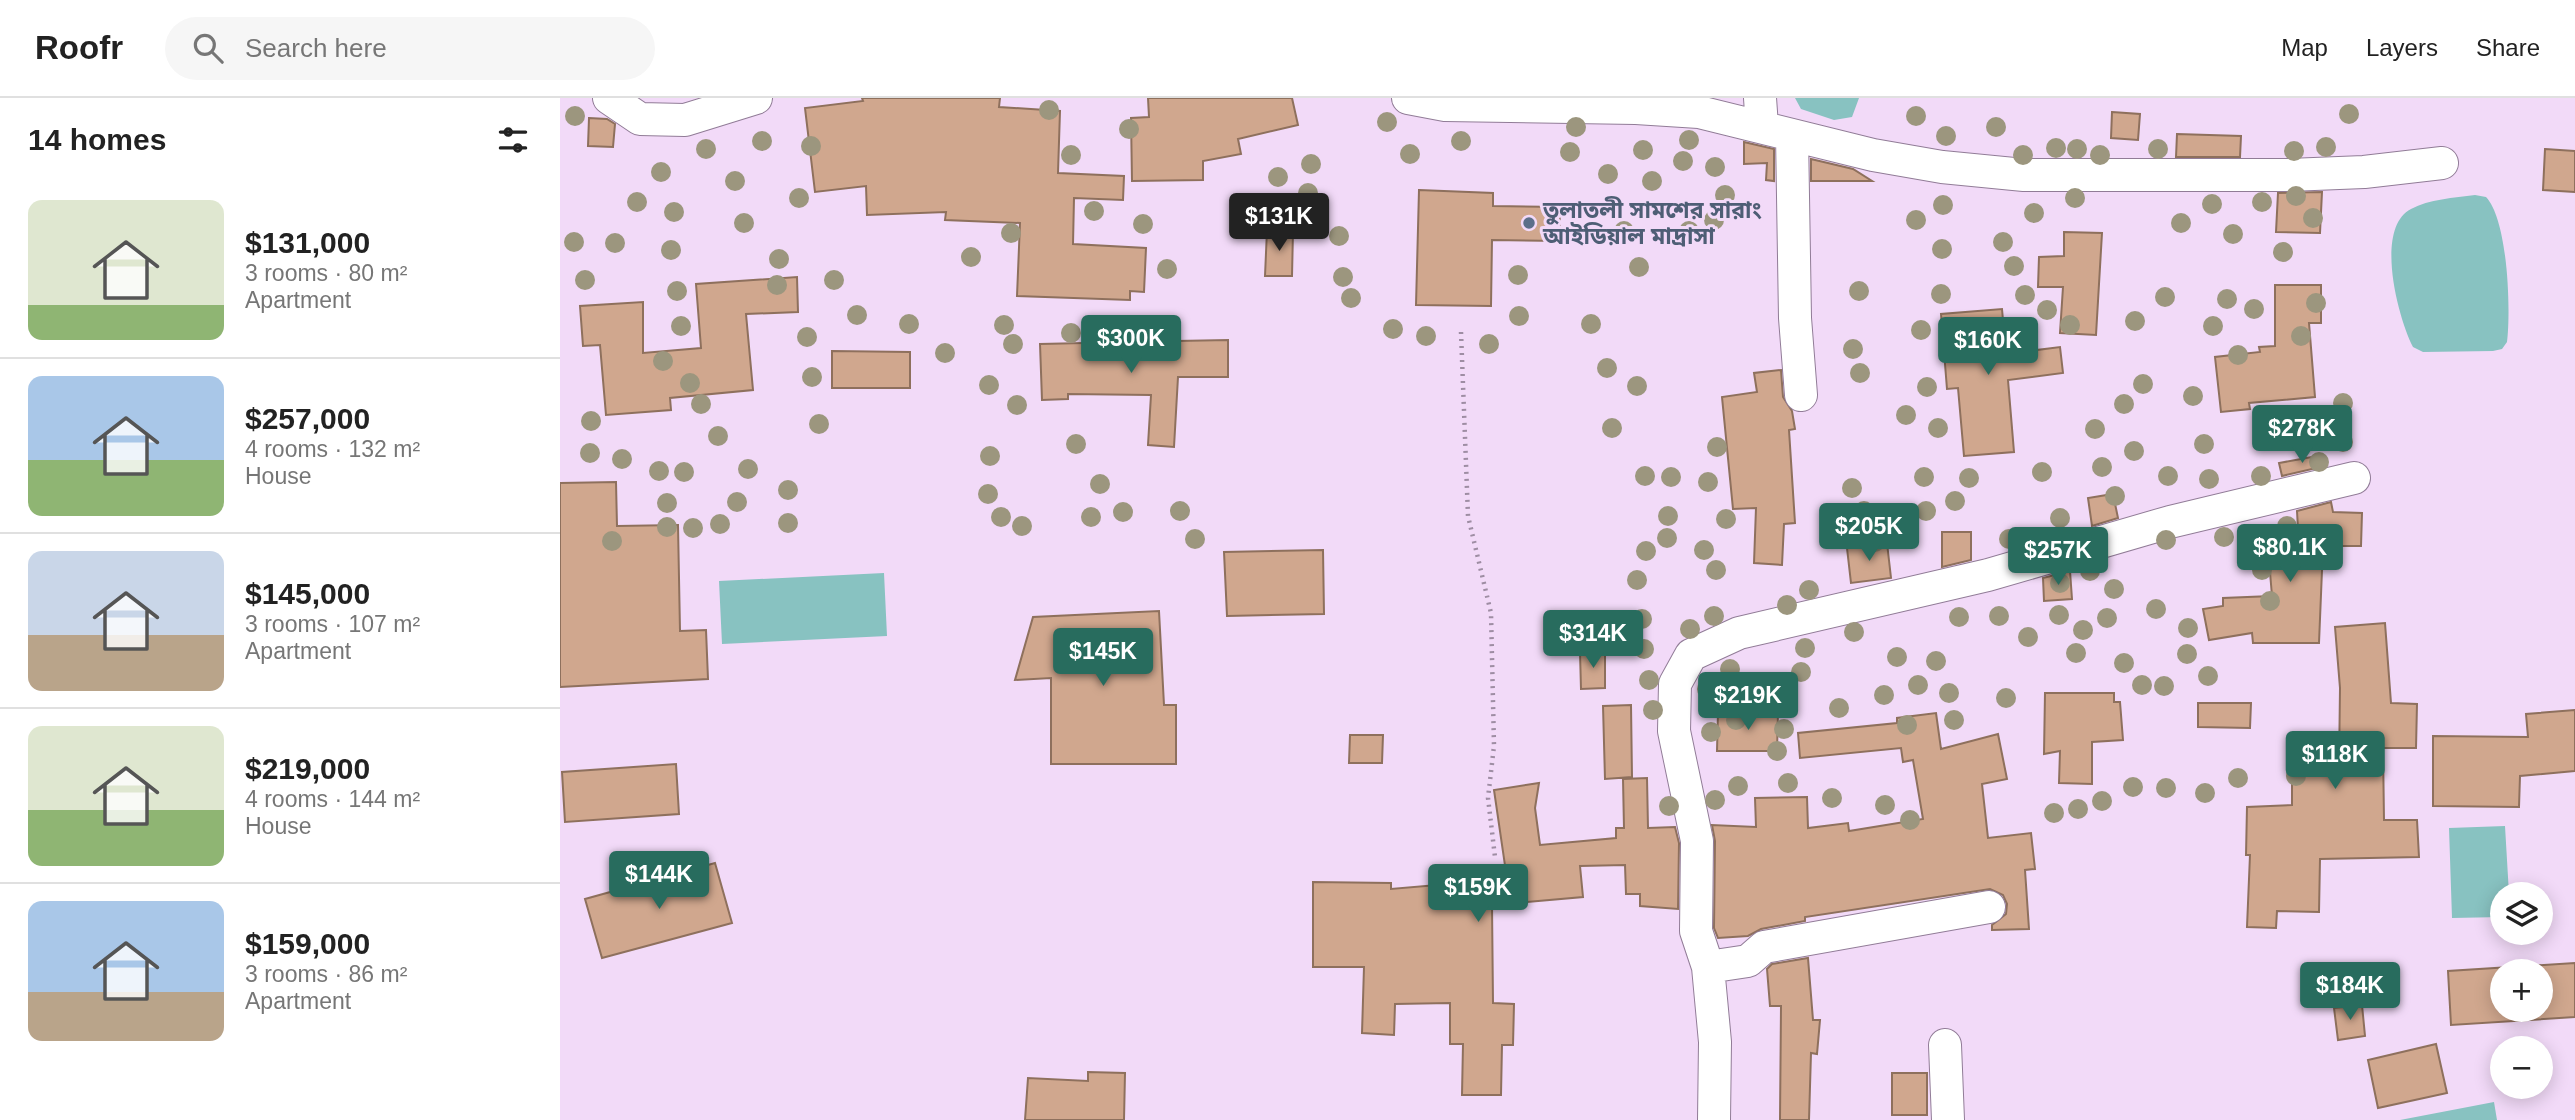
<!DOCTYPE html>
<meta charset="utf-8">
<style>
body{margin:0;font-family:Arial,"Noto Sans Bengali",sans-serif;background:#f6f6f6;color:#222;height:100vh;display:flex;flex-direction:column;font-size:26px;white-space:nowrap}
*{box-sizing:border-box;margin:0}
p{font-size:23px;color:#767676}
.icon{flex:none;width:38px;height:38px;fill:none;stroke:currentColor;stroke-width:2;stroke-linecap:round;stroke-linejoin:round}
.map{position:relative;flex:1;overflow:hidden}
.sheet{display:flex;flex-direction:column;background:#fff;width:560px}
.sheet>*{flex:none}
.controls{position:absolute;left:1930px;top:784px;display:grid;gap:14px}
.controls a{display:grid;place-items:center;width:63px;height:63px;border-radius:50%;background:#fff;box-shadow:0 4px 18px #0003;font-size:35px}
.price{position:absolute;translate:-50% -60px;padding:0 16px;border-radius:7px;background:#286c5e;color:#fff;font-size:23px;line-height:46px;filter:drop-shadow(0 2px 4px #0008)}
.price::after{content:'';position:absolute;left:50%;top:42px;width:21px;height:16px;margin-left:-10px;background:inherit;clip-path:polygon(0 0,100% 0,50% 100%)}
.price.on{background:#222;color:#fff}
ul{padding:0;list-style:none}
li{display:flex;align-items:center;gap:21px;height:175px;padding:0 28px}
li+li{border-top:2px solid #e0e0e0}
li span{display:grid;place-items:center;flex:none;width:196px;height:140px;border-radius:14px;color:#555}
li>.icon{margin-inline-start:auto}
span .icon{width:84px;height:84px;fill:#fffc;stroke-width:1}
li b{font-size:30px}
h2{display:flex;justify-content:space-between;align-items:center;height:84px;padding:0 28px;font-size:30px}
header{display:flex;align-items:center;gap:42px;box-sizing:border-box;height:98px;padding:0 35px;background:#fff;border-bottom:2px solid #e0e0e0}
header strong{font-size:33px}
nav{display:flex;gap:38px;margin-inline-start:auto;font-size:24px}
.search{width:490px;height:63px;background:#f6f6f6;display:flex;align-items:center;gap:18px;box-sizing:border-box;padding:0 24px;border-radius:38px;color:#767676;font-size:26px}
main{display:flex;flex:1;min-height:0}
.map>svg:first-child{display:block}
.water{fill:#88c2c1}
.building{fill:#d0a78e;stroke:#8e705d;stroke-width:2;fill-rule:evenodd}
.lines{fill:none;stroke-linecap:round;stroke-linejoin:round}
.street-casing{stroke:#917c97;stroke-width:34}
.path{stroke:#9e8da3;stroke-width:4.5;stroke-dasharray:2 5;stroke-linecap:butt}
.street{stroke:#fff;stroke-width:32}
.tree{fill:#9c967e}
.service-dot{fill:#5c6f8a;stroke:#f2daf8;stroke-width:2.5}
.labels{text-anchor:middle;stroke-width:6;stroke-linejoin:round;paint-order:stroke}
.service-label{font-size:23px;font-weight:bold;fill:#4e5e75;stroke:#f2daf8;text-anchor:start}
</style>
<header>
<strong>Roofr</strong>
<div class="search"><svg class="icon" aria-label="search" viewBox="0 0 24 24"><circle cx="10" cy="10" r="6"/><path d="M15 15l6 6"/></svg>Search here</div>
<nav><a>Map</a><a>Layers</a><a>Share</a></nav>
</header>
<main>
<section class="sheet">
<h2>14 homes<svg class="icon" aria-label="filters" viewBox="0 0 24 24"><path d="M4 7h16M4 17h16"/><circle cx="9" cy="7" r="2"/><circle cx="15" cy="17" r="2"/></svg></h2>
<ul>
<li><span style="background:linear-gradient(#dfe7d0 75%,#8fb573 0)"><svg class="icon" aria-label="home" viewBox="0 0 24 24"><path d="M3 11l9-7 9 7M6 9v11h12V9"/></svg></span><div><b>$131,000</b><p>3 rooms · 80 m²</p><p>Apartment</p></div></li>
<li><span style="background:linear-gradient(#a9c7e8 60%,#8fb573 0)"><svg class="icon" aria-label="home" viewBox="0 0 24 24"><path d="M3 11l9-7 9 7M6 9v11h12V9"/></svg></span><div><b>$257,000</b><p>4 rooms · 132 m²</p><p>House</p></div></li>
<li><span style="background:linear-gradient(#c9d6e8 60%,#b9a48a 0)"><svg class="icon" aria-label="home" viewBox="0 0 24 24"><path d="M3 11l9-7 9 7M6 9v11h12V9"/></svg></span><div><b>$145,000</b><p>3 rooms · 107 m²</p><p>Apartment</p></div></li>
<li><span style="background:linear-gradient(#dfe7d0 60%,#8fb573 0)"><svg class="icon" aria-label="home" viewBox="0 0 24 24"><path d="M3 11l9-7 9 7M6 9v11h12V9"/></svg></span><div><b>$219,000</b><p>4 rooms · 144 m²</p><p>House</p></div></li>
<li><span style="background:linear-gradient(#a9c7e8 65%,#b9a48a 0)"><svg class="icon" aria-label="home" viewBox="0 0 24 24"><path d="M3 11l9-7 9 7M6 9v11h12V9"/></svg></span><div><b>$159,000</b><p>3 rooms · 86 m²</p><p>Apartment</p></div></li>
</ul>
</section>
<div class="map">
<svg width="2015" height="1022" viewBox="0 0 2015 1022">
<rect width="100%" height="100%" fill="#f2daf8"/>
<!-- water -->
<path class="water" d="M1235 0H1299L1292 19 1274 22 1241 11Z
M1915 97 1926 99C1948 122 1951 212 1947 244L1942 251 1933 253 1863 254 1853 249C1838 220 1814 130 1851 111 1869 101 1894 100 1915 97Z
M324 475 327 538 162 546 159 483Z
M1945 728 1949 796H1942V819L1892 820 1889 730Z
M1934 1004 1937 1022H1840Z"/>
<!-- building -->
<path class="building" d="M302 0H440L439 9 500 13 498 75 564 78 563 102 514 100 513 146 586 150 584 194 570 193V202L457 198 460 125 385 122 386 114 307 117 306 88 255 94 245 10 303 3Z
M588 0H732L738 27 678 41 681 56 643 63V82L572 83 571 20 589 19Z
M1552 14 1580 16 1578 42 1551 40Z
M29 20 47 21 55 26 53 49 28 48Z
M1617 36 1681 38 1680 59H1616Z
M1184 44 1214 51V83L1206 82 1207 65 1184 66Z
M1985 51 2015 53V94L1983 92Z
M1251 61 1293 71 1312 83H1251Z
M859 92 933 95V108L1000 109 999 143 932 142 931 208 856 207Z
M1762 94 1760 135 1716 134 1718 95Z
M707 132 733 133 732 178H705Z
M1504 134 1542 135 1536 237 1500 235 1503 189H1478L1479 159 1504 158Z
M237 179 238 214 186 216 193 292 110 300 111 312 46 317 40 247 23 248 20 208 83 204V255L141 250 136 186Z
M1715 187H1761V225H1749L1755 299 1689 305 1690 311 1661 314 1655 259 1700 254 1699 249 1715 248Z
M1442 211 1446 256 1500 249 1503 275 1448 282 1454 354 1404 358 1398 290 1387 291 1381 216Z
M668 242V279H618L614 349 588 347 591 297 508 296V301L482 302 480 246 570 244V253L617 255V243Z
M272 253 350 254V290H272Z
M1221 272 1223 299 1232 313 1235 331 1229 332 1235 425 1224 426 1222 467 1194 465 1196 410 1173 411 1162 299 1197 294 1194 275Z
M1763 357 1765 368 1722 378 1719 365Z
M56 384 57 428 118 427 120 533 146 532 148 581 0 589V385Z
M1553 396 1558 420 1532 428 1528 400Z
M1771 404 1773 414 1802 415 1801 448H1763L1759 545H1693L1692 535 1649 542 1643 511 1663 508V500L1712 498 1708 450 1739 448 1737 413Z
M1382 434H1411V462L1382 469Z
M1327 445 1331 480 1291 485 1287 450Z
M763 452 764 516 667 518 664 454Z
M1510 473 1512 501 1484 503 1483 480Z
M599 513 604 607H616V666H491V580L455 582 473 519Z
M1825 525 1831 605 1857 606 1856 650H1823L1824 722H1857L1859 759 1760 761 1759 814 1717 813 1716 830 1687 829 1690 757H1686L1687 709 1732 707V670L1779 669 1780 590 1775 529Z
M1020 554H1045V590L1021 591Z
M1485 595H1554V604H1560L1563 642 1532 644V686L1499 685 1500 653 1484 656Z
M1638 605H1691L1690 630 1638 629Z
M1071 607 1072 679 1045 681 1043 608Z
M2015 612V673L1960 678 1959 709 1873 708V638L1968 639 1966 616Z
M1158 614H1218L1217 653H1157Z
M1376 615 1381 651 1438 636 1447 681 1422 686 1428 740 1471 735 1475 771 1465 772 1469 831 1432 832V827L1446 816 1447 806 1443 797 1430 791 1245 819V823L1201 831 1188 838 1158 840 1154 830 1155 743 1152 727 1196 729 1195 700 1247 699 1248 730 1288 725 1289 733 1363 721 1353 662 1343 664 1341 650 1240 660 1238 635 1337 625V620Z
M790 637H823L822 665H789Z
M116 666 119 716 5 724 2 674Z
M1087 680 1088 730 1115 729 1119 745 1118 811 1080 808V796H1066L1065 767 1020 768 1023 799 932 807 933 905 954 906 953 947H942L941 997H902L903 946H890V905L835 906 834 937 802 935 804 869H753V784L831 785V791L947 781 934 692 979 685 975 710 980 747 1056 740V730H1064L1063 681Z
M155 765 172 825 42 860 25 801Z
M1248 860 1253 922H1260L1257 956 1251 955 1249 1022H1220L1221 908H1210L1207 871 1212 866Z
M2015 865V919L1891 927 1888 873ZM1942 873H1981V912H1942Z
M1802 907 1805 938 1778 942 1774 910Z
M1876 946 1887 995 1818 1010 1808 962Z
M528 974 565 975 564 1022H465L468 980 528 983Z
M1332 975H1367V1017H1332Z"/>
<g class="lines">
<defs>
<path id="street" d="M49 0 80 21 125 22 196 0
M848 0 885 7 1076 10 1139 14 1313 57 1382 69 1464 77H1729L1804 74 1882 65
M1200 0 1202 28
M1232 37 1235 220 1241 297
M1148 869 1188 863 1204 849 1429 809
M1385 947 1388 1022
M1154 1022 1155 944 1148 869 1136 833 1137 743 1114 633 1115 586 1131 557 1179 535 1428 477 1610 424 1794 380"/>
</defs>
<!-- street casing -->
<use href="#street" class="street-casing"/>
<!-- path -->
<path class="path" d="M901 234 908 418 931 515 934 648 928 700 935 759"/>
<!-- street -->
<use href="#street" class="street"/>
</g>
<!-- trees -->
<g class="tree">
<circle cx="489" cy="12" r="10"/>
<circle cx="1789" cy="16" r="10"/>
<circle cx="15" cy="18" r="10"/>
<circle cx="1356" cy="18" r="10"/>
<circle cx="827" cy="24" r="10"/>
<circle cx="1016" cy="29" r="10"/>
<circle cx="1436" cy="29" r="10"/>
<circle cx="569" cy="31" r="10"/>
<circle cx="1386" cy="38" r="10"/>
<circle cx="1129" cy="42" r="10"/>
<circle cx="202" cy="43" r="10"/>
<circle cx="901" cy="43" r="10"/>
<circle cx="251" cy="48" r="10"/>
<circle cx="1766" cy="49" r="10"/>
<circle cx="1496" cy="50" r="10"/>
<circle cx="146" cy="51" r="10"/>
<circle cx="1517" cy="51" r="10"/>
<circle cx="1598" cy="51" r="10"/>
<circle cx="1083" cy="52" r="10"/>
<circle cx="1734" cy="53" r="10"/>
<circle cx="1010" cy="54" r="10"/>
<circle cx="850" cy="56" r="10"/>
<circle cx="511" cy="57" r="10"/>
<circle cx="1463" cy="57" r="10"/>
<circle cx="1540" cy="57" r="10"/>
<circle cx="1123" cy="63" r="10"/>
<circle cx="751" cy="66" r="10"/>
<circle cx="1155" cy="69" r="10"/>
<circle cx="101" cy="74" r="10"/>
<circle cx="1048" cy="76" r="10"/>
<circle cx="718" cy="79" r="10"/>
<circle cx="175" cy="83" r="10"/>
<circle cx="1092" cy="83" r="10"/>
<circle cx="748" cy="95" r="10"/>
<circle cx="1165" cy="97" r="10"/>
<circle cx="1736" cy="98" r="10"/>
<circle cx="239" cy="100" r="10"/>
<circle cx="1515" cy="100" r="10"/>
<circle cx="77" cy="104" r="10"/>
<circle cx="1702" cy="104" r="10"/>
<circle cx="1652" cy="106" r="10"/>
<circle cx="1383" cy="107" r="10"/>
<circle cx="534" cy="113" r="10"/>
<circle cx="114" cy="114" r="10"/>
<circle cx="1474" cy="115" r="10"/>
<circle cx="1753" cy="120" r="10"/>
<circle cx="1154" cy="122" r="10"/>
<circle cx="1356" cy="122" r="10"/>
<circle cx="184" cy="125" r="10"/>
<circle cx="1621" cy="125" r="10"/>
<circle cx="583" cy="126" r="10"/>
<circle cx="1064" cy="133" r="10"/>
<circle cx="1129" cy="133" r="10"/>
<circle cx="451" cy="135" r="10"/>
<circle cx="1673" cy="136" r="10"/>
<circle cx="779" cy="138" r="10"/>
<circle cx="14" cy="144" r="10"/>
<circle cx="1443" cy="144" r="10"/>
<circle cx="55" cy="145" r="10"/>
<circle cx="1382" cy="151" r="10"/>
<circle cx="111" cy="152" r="10"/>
<circle cx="1723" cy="154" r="10"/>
<circle cx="411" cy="159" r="10"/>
<circle cx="219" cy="161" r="10"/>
<circle cx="1454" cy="168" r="10"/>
<circle cx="1079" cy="169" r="10"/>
<circle cx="607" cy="171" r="10"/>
<circle cx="958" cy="177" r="10"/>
<circle cx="783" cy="179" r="10"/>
<circle cx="25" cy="182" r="10"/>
<circle cx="274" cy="182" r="10"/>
<circle cx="217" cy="187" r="10"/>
<circle cx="117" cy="193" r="10"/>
<circle cx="1299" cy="193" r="10"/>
<circle cx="1381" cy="196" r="10"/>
<circle cx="1465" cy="197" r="10"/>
<circle cx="1605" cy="199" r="10"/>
<circle cx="791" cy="200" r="10"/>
<circle cx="1667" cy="201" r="10"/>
<circle cx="1756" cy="205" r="10"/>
<circle cx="1694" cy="211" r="10"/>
<circle cx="1487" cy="212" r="10"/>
<circle cx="297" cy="217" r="10"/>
<circle cx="959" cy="218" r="10"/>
<circle cx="1575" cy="223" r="10"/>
<circle cx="349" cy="226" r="10"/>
<circle cx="1031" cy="226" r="10"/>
<circle cx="444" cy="227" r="10"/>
<circle cx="1510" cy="227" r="10"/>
<circle cx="121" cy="228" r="10"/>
<circle cx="1653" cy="228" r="10"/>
<circle cx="833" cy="231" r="10"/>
<circle cx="1361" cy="232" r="10"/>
<circle cx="511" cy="235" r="10"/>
<circle cx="866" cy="238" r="10"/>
<circle cx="1741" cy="238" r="10"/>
<circle cx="247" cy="239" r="10"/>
<circle cx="453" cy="246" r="10"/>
<circle cx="929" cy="246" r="10"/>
<circle cx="1293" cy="251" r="10"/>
<circle cx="385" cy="255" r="10"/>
<circle cx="1678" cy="257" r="10"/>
<circle cx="103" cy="263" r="10"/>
<circle cx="1047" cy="270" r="10"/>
<circle cx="1300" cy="275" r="10"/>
<circle cx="252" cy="279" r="10"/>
<circle cx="130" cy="285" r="10"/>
<circle cx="1583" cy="286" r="10"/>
<circle cx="429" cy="287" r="10"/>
<circle cx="1077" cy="288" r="10"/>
<circle cx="1367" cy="289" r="10"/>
<circle cx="1633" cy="298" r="10"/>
<circle cx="1783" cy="305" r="10"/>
<circle cx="141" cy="306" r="10"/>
<circle cx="1564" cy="306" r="10"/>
<circle cx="457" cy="307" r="10"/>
<circle cx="1346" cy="317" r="10"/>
<circle cx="31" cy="323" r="10"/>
<circle cx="259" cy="326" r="10"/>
<circle cx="1771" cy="326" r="10"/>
<circle cx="1052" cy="330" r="10"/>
<circle cx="1378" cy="330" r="10"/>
<circle cx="1535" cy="331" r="10"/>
<circle cx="158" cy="338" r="10"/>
<circle cx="1718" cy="343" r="10"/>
<circle cx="1783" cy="344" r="10"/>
<circle cx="516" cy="346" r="10"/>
<circle cx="1644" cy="346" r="10"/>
<circle cx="1157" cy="349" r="10"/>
<circle cx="1574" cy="353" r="10"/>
<circle cx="30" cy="355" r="10"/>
<circle cx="430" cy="358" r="10"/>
<circle cx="62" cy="361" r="10"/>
<circle cx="1759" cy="364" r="10"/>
<circle cx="1542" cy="369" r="10"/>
<circle cx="188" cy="371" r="10"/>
<circle cx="99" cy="373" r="10"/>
<circle cx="124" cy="374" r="10"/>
<circle cx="1482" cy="374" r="10"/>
<circle cx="1085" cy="378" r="10"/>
<circle cx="1608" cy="378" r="10"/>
<circle cx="1701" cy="378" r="10"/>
<circle cx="1111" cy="379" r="10"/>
<circle cx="1364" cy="379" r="10"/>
<circle cx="1409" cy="380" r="10"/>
<circle cx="1649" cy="381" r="10"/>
<circle cx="1148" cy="384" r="10"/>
<circle cx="540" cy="386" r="10"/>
<circle cx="1292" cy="390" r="10"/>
<circle cx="228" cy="392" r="10"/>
<circle cx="428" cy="396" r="10"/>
<circle cx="1555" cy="398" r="10"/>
<circle cx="1395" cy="403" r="10"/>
<circle cx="177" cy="404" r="10"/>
<circle cx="107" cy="405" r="10"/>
<circle cx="620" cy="413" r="10"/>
<circle cx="1304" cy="413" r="10"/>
<circle cx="1366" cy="413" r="10"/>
<circle cx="563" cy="414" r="10"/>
<circle cx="1108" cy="418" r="10"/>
<circle cx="441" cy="419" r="10"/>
<circle cx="531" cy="419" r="10"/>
<circle cx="1500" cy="420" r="10"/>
<circle cx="1166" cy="421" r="10"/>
<circle cx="228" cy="425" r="10"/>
<circle cx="160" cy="426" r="10"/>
<circle cx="462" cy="428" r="10"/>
<circle cx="1341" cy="428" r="10"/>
<circle cx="1727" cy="428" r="10"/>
<circle cx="107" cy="429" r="10"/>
<circle cx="133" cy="430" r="10"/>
<circle cx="1664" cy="439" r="10"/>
<circle cx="1107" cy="440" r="10"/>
<circle cx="635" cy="441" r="10"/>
<circle cx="1449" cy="441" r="10"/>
<circle cx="1606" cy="442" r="10"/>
<circle cx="52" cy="443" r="10"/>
<circle cx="1488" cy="443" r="10"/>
<circle cx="1315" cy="444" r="10"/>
<circle cx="1144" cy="452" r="10"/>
<circle cx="1086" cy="453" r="10"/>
<circle cx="1156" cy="472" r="10"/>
<circle cx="1702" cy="472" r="10"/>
<circle cx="1530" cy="473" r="10"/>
<circle cx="1077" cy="482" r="10"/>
<circle cx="1500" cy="485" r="10"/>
<circle cx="1554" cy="491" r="10"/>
<circle cx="1249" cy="492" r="10"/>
<circle cx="1710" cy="503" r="10"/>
<circle cx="1227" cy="507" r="10"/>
<circle cx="1596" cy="511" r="10"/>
<circle cx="1499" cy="517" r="10"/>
<circle cx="1154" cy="518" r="10"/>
<circle cx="1439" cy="518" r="10"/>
<circle cx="1399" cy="519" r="10"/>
<circle cx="1547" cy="520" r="10"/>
<circle cx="1082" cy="521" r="10"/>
<circle cx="1628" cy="530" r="10"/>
<circle cx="1130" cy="531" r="10"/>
<circle cx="1523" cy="532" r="10"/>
<circle cx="1294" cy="534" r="10"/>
<circle cx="1468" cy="539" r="10"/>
<circle cx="1245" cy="550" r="10"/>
<circle cx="1084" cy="551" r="10"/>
<circle cx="1516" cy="555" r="10"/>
<circle cx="1627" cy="556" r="10"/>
<circle cx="1337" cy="559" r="10"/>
<circle cx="1376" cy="563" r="10"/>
<circle cx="1564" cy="565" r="10"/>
<circle cx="1170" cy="571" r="10"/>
<circle cx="1241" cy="574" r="10"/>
<circle cx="1648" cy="578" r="10"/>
<circle cx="1089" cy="582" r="10"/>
<circle cx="1358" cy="587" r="10"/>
<circle cx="1582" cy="587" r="10"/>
<circle cx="1604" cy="588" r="10"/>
<circle cx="1197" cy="590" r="10"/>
<circle cx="1147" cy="591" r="10"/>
<circle cx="1389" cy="595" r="10"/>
<circle cx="1324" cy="597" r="10"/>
<circle cx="1446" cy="600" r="10"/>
<circle cx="1279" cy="610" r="10"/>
<circle cx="1093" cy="612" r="10"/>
<circle cx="1176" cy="622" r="10"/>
<circle cx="1394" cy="622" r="10"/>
<circle cx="1347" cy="627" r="10"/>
<circle cx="1224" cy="631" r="10"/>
<circle cx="1151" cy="634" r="10"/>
<circle cx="1217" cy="653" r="10"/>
<circle cx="1736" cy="678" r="10"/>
<circle cx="1678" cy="680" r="10"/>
<circle cx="1228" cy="685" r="10"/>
<circle cx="1178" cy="688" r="10"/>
<circle cx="1573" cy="689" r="10"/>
<circle cx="1606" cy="690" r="10"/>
<circle cx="1645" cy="695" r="10"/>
<circle cx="1272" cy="700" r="10"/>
<circle cx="1155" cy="702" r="10"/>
<circle cx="1542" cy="703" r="10"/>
<circle cx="1325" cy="707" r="10"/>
<circle cx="1109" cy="708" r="10"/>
<circle cx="1518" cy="711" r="10"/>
<circle cx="1494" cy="715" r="10"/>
<circle cx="1350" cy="722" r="10"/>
</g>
<!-- markers -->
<circle class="service-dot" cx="969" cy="125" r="7"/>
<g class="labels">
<!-- service labels -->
<g class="service-label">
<text x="983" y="120">তুলাতলী সামশের সারাং<tspan x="983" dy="26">আইডিয়াল মাদ্রাসা</tspan></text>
</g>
</g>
</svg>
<div class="controls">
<a><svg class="icon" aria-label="layers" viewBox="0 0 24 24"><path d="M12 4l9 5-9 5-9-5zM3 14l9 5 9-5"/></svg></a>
<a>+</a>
<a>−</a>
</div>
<b class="price on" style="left:719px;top:155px">$131K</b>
<b class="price" style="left:571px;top:277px">$300K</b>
<b class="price" style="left:1428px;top:279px">$160K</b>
<b class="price" style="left:1742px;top:367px">$278K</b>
<b class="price" style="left:1309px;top:465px">$205K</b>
<b class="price" style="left:1730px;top:486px">$80.1K</b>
<b class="price" style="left:1498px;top:489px">$257K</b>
<b class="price" style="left:1033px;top:572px">$314K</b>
<b class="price" style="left:543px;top:590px">$145K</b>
<b class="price" style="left:1188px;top:634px">$219K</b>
<b class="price" style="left:1775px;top:693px">$118K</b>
<b class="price" style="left:99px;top:813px">$144K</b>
<b class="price" style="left:918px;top:826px">$159K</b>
<b class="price" style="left:1790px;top:924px">$184K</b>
</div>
</main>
